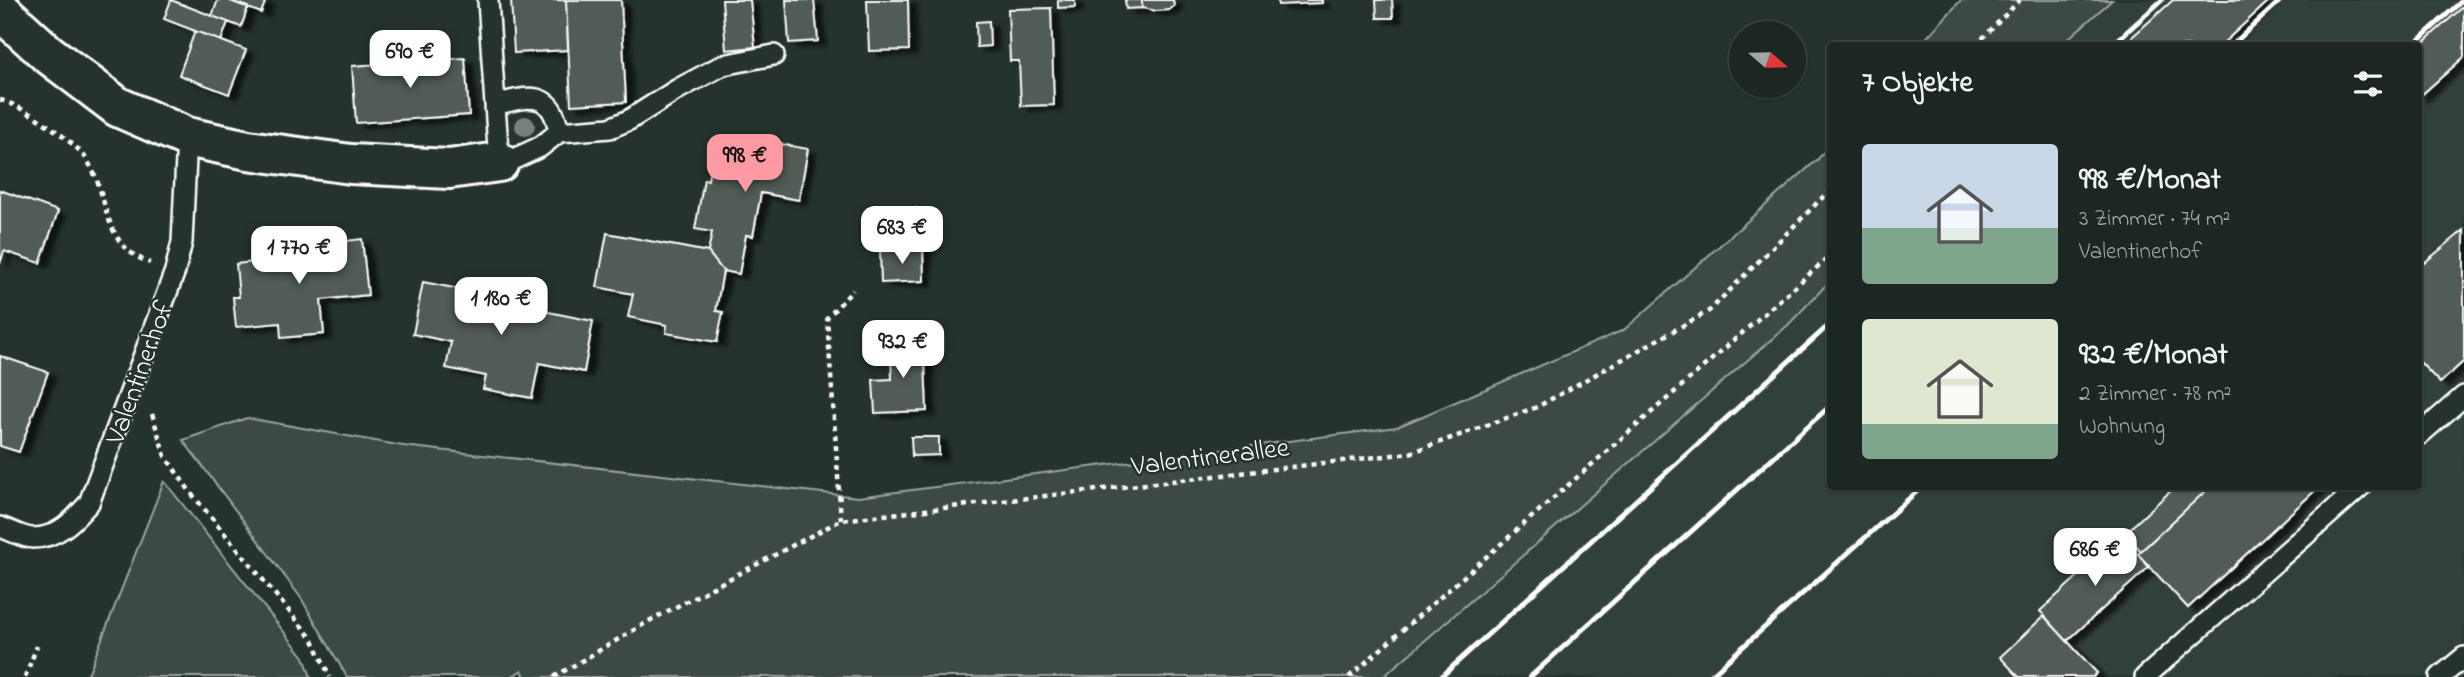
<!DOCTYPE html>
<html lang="de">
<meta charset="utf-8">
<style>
body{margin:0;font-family:"Indie Flower",sans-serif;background:#29322f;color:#f1f3f6;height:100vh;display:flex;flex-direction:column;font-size:26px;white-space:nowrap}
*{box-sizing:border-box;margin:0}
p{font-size:23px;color:#a0a5a5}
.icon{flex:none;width:38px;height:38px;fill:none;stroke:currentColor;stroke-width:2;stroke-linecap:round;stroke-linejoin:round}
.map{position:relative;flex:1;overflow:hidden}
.sheet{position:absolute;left:1827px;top:42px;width:595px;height:448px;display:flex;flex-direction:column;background:#1c2622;border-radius:7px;box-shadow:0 2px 5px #0004,0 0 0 2px #3a4340}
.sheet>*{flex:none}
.needle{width:46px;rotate:110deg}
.tools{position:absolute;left:1729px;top:21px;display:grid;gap:14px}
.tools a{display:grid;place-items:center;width:77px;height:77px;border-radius:50%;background:#1c2622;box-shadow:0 2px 5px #0004,0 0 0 2px #3a4340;font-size:35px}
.price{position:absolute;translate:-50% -60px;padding:0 16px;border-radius:14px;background:#fff;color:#222;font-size:23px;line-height:46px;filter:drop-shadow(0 2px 4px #0008)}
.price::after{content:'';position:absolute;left:50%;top:42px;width:21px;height:16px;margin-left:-10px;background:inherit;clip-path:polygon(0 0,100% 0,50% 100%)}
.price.on{background:#ff9aa2;color:#111}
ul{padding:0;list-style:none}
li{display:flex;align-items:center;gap:21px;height:175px;padding:0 35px}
li span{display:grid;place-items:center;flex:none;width:196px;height:140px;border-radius:7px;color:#555}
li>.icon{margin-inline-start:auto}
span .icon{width:84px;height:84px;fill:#fffc;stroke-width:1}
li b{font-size:30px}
h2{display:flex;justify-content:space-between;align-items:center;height:84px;padding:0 35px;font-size:30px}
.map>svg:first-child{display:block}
.built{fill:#333f3a}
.green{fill:#3e4944;stroke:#9ea4a2;stroke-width:2}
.building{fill:#515c57;stroke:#fff;stroke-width:2;filter:url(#shadow)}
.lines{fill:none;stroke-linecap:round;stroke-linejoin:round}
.service-casing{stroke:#fff;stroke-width:24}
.minor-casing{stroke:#fff;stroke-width:44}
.path{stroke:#fff;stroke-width:4.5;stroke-dasharray:5 5;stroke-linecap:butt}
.service{stroke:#26332d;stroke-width:19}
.minor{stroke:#26332d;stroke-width:38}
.rail{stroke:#fff;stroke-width:5}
.tree{fill:#78807d}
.labels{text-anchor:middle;stroke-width:5;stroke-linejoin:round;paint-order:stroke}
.street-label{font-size:28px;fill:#fff;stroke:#26332d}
</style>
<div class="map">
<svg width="2464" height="677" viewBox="0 0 2464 677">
<defs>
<filter id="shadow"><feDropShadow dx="8" dy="4.5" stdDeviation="2" flood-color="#0009"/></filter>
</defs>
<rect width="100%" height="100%" fill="#26332d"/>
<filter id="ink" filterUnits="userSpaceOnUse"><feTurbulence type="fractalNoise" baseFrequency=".0143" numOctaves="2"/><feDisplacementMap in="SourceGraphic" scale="14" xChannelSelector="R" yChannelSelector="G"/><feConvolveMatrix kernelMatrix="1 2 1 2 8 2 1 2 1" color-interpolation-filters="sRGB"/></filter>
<g filter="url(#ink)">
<!-- built -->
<path class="built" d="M2112 0H2464V677H1383L1788 325 1830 281V486H2418V46L2061 45Z"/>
<!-- green -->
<path class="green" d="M1961 0H2112L2061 45H1920Z
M1830 144V281L1788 325 1383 677H525L522 670 511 677H347L301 598 183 440 247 418 403 446 858 497 1397 427 1624 330 1818 159Z
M164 481 304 657 311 677H87Z"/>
<!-- building -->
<path class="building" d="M171 0 228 22 221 41 164 19Z
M218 0H228L248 7 241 27 212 16Z
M228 0H266L261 13Z
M511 0H566L568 50 514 53Z
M566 0H621L626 102 571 105Z
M722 0H750L755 47 726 50Z
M786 0H814L818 41 789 43Z
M867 0H908L909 50 869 51Z
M1058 0H1075V7L1058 8Z
M1125 0H1142V8L1126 9Z
M1142 0H1173L1174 6 1169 10 1156 11 1142 8Z
M1278 0H1322V3L1278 5Z
M1376 0H1392L1393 18H1377Z
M2173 0H2270L2220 46H2122Z
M2464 6V57L2418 98V47Z
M1051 8 1054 105 1021 106 1019 61H1010L1008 9Z
M989 21 990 46 977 47 976 22Z
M195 31 246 50 229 94 179 75Z
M465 58 469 115 356 123 352 66Z
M752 139 808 149 799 200 761 193 753 236 746 235 739 274 723 271 708 252 712 232 695 229 704 179 708 180 714 146 750 152Z
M0 190 58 211 40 263 4 251 0 264Z
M917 208 919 249 877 251 875 210Z
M2464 230V361L2440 383 2418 360V268Z
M607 233 708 252 723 271 716 311 723 312 717 342 666 333 667 325 628 317 633 294 597 287Z
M362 239 368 295 321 300 324 334 281 338 280 323 236 327 233 297H239L236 264 279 259 278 249Z
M923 248 924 281 881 283 880 250Z
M423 282 500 297 499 302 593 321 584 372 539 363 532 398 483 389 486 376 446 368 451 342 413 334Z
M924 339 927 411 875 413 873 380 892 379 890 340Z
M0 356 48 372 19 452 0 446Z
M911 437H939V455L912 456Z
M2176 486H2211L2141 551 2125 533Z
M2211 486H2320L2188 608 2138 554Z
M2125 533 2141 551 2138 554 2149 567 2067 641 2040 611Z
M2044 616 2097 673 2093 677H2019L2000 657Z"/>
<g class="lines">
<defs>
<path id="service" d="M488 0 495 105
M559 132C552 89 528 96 495 105L499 162 514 159 540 147 559 132 610 128 629 120 678 89 723 65 774 55
M2418 436 2464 396
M0 527C10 530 23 538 33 538 58 538 74 520 89 503L175 271 182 242 187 137
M2145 677 2361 486
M2440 677 2464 657"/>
<path id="minor" d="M0 10 47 53 118 107 187 137 248 150 351 164 449 169 499 162"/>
</defs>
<!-- service casing -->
<use href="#service" class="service-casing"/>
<!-- minor casing -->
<use href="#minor" class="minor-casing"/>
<!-- path -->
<path class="path" d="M1975 46 2020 0
M0 100C20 104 73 140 85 157 112 196 98 243 150 263
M152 414 165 456 191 493 313 640 330 677
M841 520 827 318 853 290
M25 677 37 646
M554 677 651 620 841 520 1410 453 1537 407 1709 311 1830 190
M1349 677 1830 256"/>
<!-- service -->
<use href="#service" class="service"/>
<!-- minor -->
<use href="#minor" class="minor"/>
<!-- rail -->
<path class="rail" d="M2111 46 2162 0
M2231 46 2281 0
M2412 46 2463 0
M1441 677 1830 324
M1530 677 1830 406
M1709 677 1923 486"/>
</g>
<!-- trees -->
<circle class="tree" cx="525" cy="126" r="10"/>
</g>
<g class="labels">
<!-- street labels -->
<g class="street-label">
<text transform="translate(138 372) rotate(-70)" y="10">Valentinerhof</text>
<text transform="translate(1210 455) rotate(-7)" y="10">Valentinerallee</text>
</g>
</g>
</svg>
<div class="tools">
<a><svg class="needle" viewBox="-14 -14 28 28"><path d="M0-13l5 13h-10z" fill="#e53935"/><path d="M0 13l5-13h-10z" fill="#a0a5a5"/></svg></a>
</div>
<b class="price" style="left:410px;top:90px">690 €</b>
<b class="price on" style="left:745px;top:194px">998 €</b>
<b class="price" style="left:902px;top:266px">683 €</b>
<b class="price" style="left:299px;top:286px">1 770 €</b>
<b class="price" style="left:501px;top:337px">1 180 €</b>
<b class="price" style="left:903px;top:380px">932 €</b>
<b class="price" style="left:2095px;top:588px">686 €</b>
<section class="sheet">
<h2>7 Objekte<svg class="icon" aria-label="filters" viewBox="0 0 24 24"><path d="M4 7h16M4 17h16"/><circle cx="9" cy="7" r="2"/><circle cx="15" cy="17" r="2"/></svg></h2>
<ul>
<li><span style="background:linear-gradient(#c9d6e8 60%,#7fa58c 0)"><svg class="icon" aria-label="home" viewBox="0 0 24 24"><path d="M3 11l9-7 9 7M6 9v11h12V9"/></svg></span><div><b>998 €/Monat</b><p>3 Zimmer · 74 m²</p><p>Valentinerhof</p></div></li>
<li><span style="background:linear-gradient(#dfe7d0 75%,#7fa58c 0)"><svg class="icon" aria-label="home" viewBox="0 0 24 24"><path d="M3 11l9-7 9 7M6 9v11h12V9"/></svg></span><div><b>932 €/Monat</b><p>2 Zimmer · 78 m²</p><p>Wohnung</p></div></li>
</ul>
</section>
</div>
